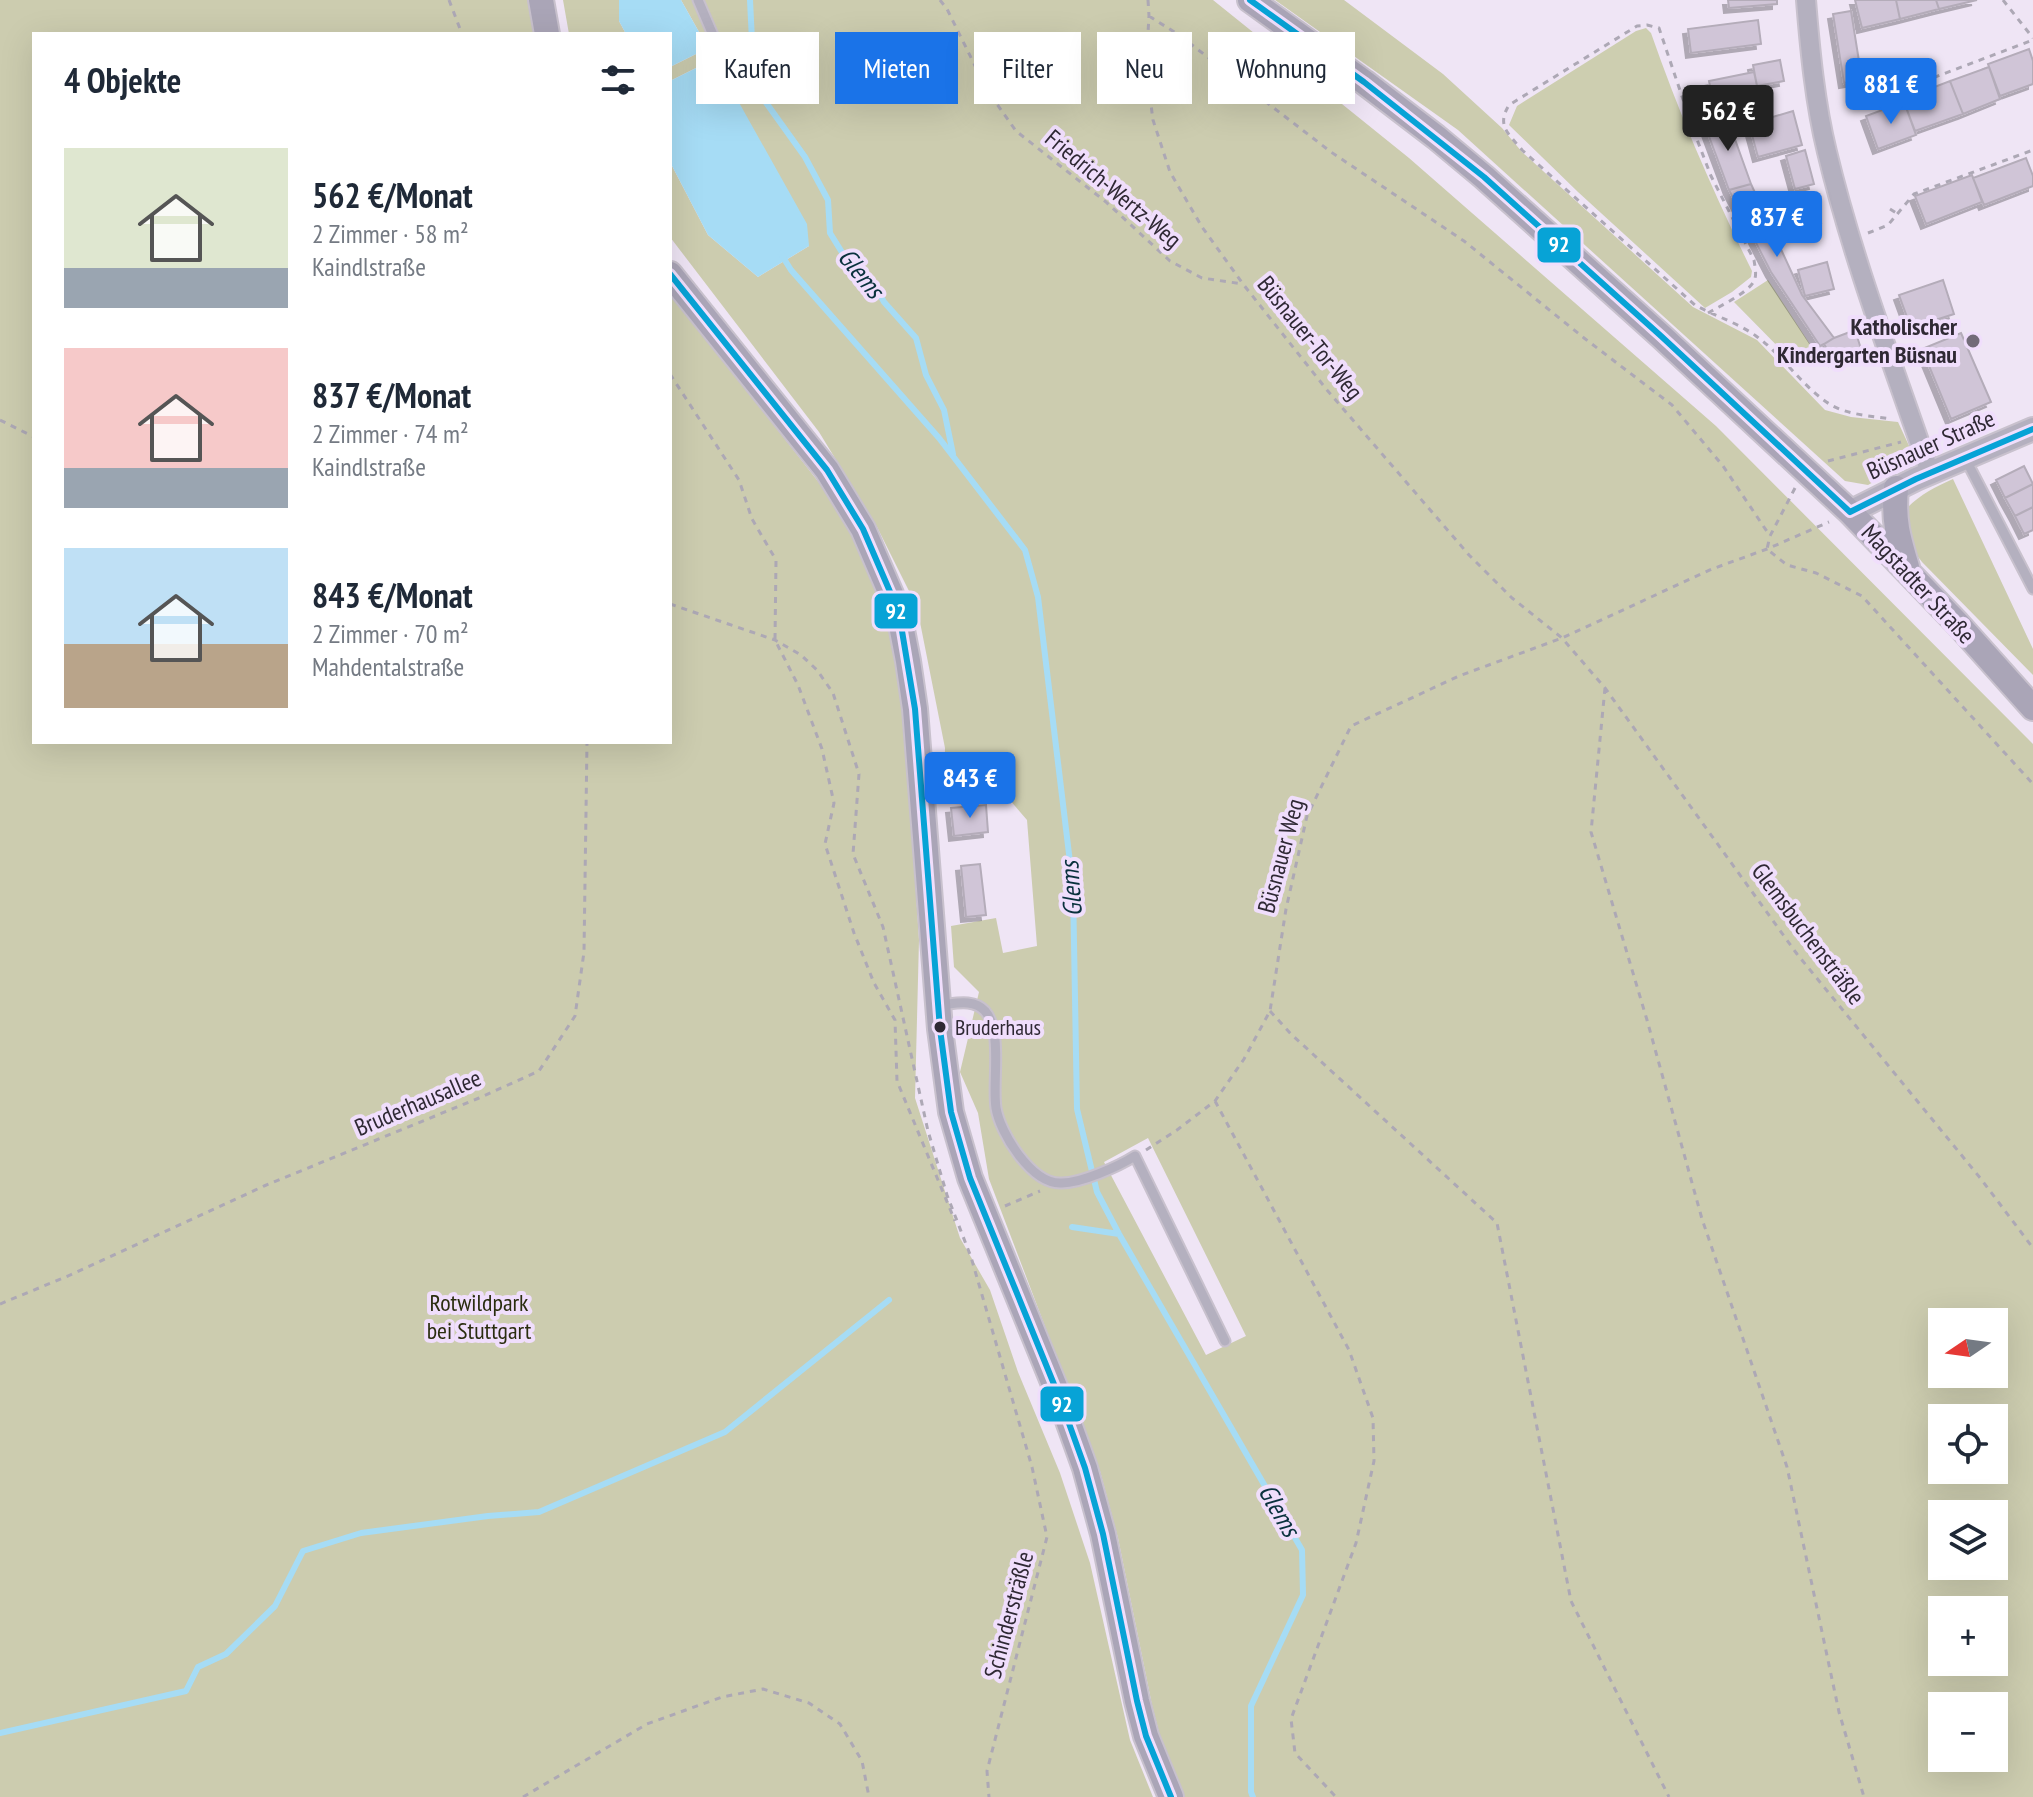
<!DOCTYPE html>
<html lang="de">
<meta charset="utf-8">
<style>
body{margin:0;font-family:"PT Sans Narrow",sans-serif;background:#f6f6f7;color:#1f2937;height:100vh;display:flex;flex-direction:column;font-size:30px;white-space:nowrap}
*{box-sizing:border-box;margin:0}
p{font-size:26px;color:#747a83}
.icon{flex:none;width:44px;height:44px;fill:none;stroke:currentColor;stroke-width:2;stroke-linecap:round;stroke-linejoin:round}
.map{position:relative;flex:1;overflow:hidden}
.side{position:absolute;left:32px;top:32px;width:640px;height:712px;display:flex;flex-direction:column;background:#fff;border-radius:0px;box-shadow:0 8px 32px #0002}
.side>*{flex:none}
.banner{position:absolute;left:696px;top:32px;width:760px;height:72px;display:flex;gap:16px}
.needle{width:52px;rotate:257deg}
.controls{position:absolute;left:1928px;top:1308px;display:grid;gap:16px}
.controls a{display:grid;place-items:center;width:80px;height:80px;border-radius:0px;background:#fff;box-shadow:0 8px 32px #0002;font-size:40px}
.price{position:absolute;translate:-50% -68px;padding:0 18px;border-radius:8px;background:#1a73e8;color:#fff;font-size:26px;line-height:52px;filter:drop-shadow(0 2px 4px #0008)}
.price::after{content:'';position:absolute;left:50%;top:48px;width:24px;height:18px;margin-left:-12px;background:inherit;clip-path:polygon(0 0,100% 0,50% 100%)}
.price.active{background:#222;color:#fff}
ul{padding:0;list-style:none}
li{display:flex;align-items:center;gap:24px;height:200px;padding:0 32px}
li span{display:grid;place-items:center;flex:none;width:224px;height:160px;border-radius:0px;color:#555}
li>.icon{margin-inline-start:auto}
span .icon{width:96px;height:96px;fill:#fffc;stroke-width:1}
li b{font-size:34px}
h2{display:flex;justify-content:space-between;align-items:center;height:96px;padding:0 32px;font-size:34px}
.chip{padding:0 28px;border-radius:0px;background:#fff;box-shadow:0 8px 32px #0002;font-size:28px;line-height:72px}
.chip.active{background:#1a73e8;color:#fff}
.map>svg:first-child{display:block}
.green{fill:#cdceb0}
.forest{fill:#ccccaf;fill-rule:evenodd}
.water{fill:#a6dcf5}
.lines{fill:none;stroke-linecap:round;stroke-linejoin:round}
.stream{stroke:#a6dcf5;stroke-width:6}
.building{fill:#d0c5d7;stroke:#b4acb9;stroke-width:2;filter:url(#shadow)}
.service-casing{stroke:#c8c1cd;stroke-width:13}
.minor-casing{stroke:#c8c1cd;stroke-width:22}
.tertiary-casing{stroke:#c8c1cd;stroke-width:26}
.secondary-casing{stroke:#c8c1cd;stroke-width:28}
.path{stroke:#ada8b5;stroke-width:3;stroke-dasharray:6 6;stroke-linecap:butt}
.service{stroke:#b4b0bf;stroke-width:9}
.minor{stroke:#b4b0bf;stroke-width:18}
.tertiary{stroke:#b4b0bf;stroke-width:22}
.secondary{stroke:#aaa5b7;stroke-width:24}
.bus-1-casing{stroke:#f0defc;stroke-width:12}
.bus-1{stroke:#07a3d6;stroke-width:6}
.poi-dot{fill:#726b78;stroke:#f0defc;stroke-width:3}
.bus-dot{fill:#2f2934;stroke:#f0defc;stroke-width:3}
.labels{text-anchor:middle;stroke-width:8;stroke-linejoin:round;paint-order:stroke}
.bus-label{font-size:22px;fill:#2f2934;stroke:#f0defc;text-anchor:start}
.street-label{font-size:24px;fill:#2f2934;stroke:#f0defc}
.poi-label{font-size:24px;font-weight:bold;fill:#2f2934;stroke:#f0defc;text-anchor:end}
.park-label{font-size:24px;fill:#2a2d0f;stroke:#f0defc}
.water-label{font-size:26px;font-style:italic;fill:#09313d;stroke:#f0defc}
.line-badge{stroke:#f0defc;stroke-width:3}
.badge-label{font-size:22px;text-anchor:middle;font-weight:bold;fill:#fff}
</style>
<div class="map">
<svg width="2033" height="1797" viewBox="0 0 2033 1797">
<defs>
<filter id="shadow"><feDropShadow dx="-5" dy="5" stdDeviation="0" flood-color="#0004"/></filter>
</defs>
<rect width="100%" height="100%" fill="#efe5f5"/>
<!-- green -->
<path class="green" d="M1646 28 1651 33C1679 114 1714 194 1752 271L1751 277 1732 292 1705 308 1578 192 1509 125 1517 106 1636 31Z
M1768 280 1817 355 1798 367 1734 302Z"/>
<!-- forest -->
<path class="forest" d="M0 0H533L540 34H34V742H670V293L846 517 890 623 906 736 919 940 915 1098 960 1238 990 1290 1018 1372 1060 1473 1090 1563 1130 1740 1153 1797H0Z
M563 0H619V21L626 34H569Z
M681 0H1213L1409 158 1716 426 2033 744V1797H1184L1161 1740 1152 1705 1118 1538 1100 1471 989 1179 978 1113 960 1072 979 992 954 967 951 926 996 918 1003 953 1037 946 1027 820 997 785 944 792 945 748 917 607 877 527 819 432 670 237V162L708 235 758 277 809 246 704 64 670 81V67L708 48ZM1148 1138 1246 1336 1206 1355 1104 1162ZM1942 1322H1994V1374H1942ZM1942 1418H1994V1470H1942ZM1942 1514H1994V1566H1942ZM1942 1610H1994V1662H1942ZM1942 1706H1994V1758H1942Z
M1275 0H1344L1443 74 1502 128 1522 152 1693 307 1757 340 1825 410 1851 417 1898 422 1911 450 1907 463 1868 485 1845 481 1458 130Z
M1953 479 2033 649V675L1922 562 1909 545 1907 508C1921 494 1935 487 1953 479Z"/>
<!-- water -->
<path class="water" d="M619 0H681L708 48 670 67V34H626L619 21Z
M704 64 718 65 807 224 809 246 758 277 708 235 670 162V81Z"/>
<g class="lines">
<!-- stream -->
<path class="stream" d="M750 0 753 61 757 90 805 157 828 200 830 233 848 262 870 277 884 302 916 338 926 375 944 410 953 454
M781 254 791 270 939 438 1025 550 1038 597 1073 887 1077 1109 1097 1192 1119 1234 1302 1550 1303 1595 1251 1706V1792L1253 1797
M1072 1227 1119 1234
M0 1733 186 1691 198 1667 226 1654 275 1606 303 1551 361 1533 488 1516 539 1512 725 1432 889 1300"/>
</g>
<!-- building -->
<path class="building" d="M1728 0H1777V4L1729 8Z
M1855 0H1896L1900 19 1862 28Z
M1896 0H1936L1939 9 1900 19Z
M1936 0H1977L1939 9Z
M1851 11 1862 80 1844 83 1833 14Z
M1758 20 1761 44 1691 53 1688 29Z
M2029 49 2033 61V84L2000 96 1988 64Z
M1780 60 1784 81 1757 86 1753 65Z
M1989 67 2000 99 1963 114 1950 81Z
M1754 72 1757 86 1764 85 1767 99 1715 109 1709 81Z
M1950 81 1963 114 1915 131 1903 99Z
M1904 102 1916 135 1878 149 1866 116Z
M1793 111 1802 145 1758 157 1749 124Z
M1727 117 1751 184 1729 190 1704 123Z
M1805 150 1814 184 1795 189 1786 156Z
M2026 158 2033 176V186L1984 205 1973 178Z
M1972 175 1982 202 1926 224 1915 196Z
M1751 184 1802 295 1834 338 1824 344 1820 346 1771 272 1729 190Z
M1813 193 1821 223 1783 232 1776 203Z
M1827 262 1834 289 1805 296 1798 270Z
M1943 280 1954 314 1911 328 1899 295Z
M1855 330 1862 352 1834 361 1824 344 1834 338Z
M1961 333 1991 402 1951 419 1922 349Z
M2024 466 2033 484 2005 498 1996 480Z
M2033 484V507L2015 516 2005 498Z
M2033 507V530L2024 534 2015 516Z
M986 805 988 832 954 836 951 808Z
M980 864 986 915 966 917 961 866Z"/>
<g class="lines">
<defs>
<path id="service" d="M698 0 713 35
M1965 458 2033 589
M938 1005C954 1004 973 998 985 1011 1003 1032 992 1082 996 1108 1000 1133 1031 1183 1060 1183 1080 1184 1119 1166 1135 1156L1225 1341"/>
<path id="minor" d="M1806 0C1810 50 1815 103 1827 152 1853 261 1894 367 1930 473"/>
<path id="tertiary" d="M1850 512 1916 479 2033 429"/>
<path id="secondary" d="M541 0 547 34
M1250 0 1364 82 1436 137 1484 177 1661 336 1850 512 1957 623 2033 708
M670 274 827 470 863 529 891 594 901 625 908 661 915 709 940 1029 951 1112 970 1178 1062 1404 1085 1468 1103 1534 1137 1701 1146 1736 1171 1797
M1896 488C1893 520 1898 537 1907 567"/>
</defs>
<!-- service casing -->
<use href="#service" class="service-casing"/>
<!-- minor casing -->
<use href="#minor" class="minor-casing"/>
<!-- tertiary casing -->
<use href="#tertiary" class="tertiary-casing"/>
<!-- secondary casing -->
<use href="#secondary" class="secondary-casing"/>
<!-- path -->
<path class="path" d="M449 0 462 34
M940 0 947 9 987 90 1016 131 1106 202 1170 261 1202 278 1243 284
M1148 0 1149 16 1146 67 1153 120 1170 172 1202 227 1243 284 1327 390 1469 555 1512 598 1562 638 1605 688 1797 954 1981 1179 2033 1248
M2003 0 2033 38
M1149 16 1179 35 1331 152 1464 241 1584 338 1672 405 1723 466 1770 536
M1854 104 1922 82 2033 40
M1890 209 1898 214
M1868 233 1888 225 1914 194 2033 150
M1708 313C1720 306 1748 293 1754 281 1757 275 1755 267 1754 260L1711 176 1693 129 1659 28 1647 25 1637 26 1509 105C1496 126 1509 134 1522 150L1695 305C1715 316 1738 323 1756 336 1784 356 1802 387 1831 405 1848 415 1872 416 1891 419
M670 374 739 480 752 519 776 560 775 640 798 685 822 749 834 803 825 844 854 933 874 983 895 1020 897 1081 955 1221
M0 420 34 437
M1828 461 1901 442
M1795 488 1770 536 1767 549 1787 565 1816 573 1862 596 2033 784
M670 604 775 640 801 655 817 670 833 693 859 774 853 854 883 927 928 1131 947 1195 971 1257 1032 1467 1047 1537 987 1771 989 1797
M1605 688 1591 832 1647 1020 1702 1219 1787 1467 1839 1712 1864 1797
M1270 1011 1291 1034 1497 1223 1571 1601 1669 1797
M1215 1101 1349 1350 1373 1418 1374 1461 1356 1543 1291 1719 1295 1753 1336 1797
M1146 1150 1177 1130 1215 1101 1244 1059 1270 1011 1286 909 1307 816 1351 726 1459 676 1562 638 1712 569 1767 549 1829 522
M1005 1206 1040 1191
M0 1304 68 1276 264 1186 479 1098 539 1071 575 1016 584 952 587 742
M523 1797 647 1724 722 1697 763 1689 809 1703 840 1724 862 1761 869 1797"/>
<!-- service -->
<use href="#service" class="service"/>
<!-- minor -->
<use href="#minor" class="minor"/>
<!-- tertiary -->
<use href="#tertiary" class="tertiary"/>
<!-- secondary -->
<use href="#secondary" class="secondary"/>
<defs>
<path id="bus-1" d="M1250 0 1364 82 1484 177 1661 336 1850 512
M670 274 827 470 863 529 891 594 901 625 915 709 940 1029 951 1112 970 1178 1062 1404 1085 1468 1103 1534 1137 1701 1146 1736 1171 1797
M1850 512 1916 479 2033 429"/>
</defs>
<!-- bus-1 casing -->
<use href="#bus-1" class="bus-1-casing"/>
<!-- bus-1 -->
<use href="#bus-1" class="bus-1"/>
</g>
<!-- markers -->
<circle class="poi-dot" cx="1973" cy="341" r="8"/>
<circle class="bus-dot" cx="940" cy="1027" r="7"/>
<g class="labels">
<!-- bus labels -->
<g class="bus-label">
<text x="955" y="1035">Bruderhaus</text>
</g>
<!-- street labels -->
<g class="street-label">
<text transform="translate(1113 189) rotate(40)" y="8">Friedrich-Wertz-Weg</text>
<text transform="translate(1310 338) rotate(51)" y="8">Büsnauer-Tor-Weg</text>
<text transform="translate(1931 445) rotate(-24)" y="8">Büsnauer Straße</text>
<text transform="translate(1918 584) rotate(47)" y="8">Magstadter Straße</text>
<text transform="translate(1281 856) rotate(-75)" y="8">Büsnauer Weg</text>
<text transform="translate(1808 934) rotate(53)" y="8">Glemsbuchensträßle</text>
<text transform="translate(418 1103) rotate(-23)" y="8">Bruderhausallee</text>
<text transform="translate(1009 1615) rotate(-75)" y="8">Schindersträßle</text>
</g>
<!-- poi labels -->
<g class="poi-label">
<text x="1957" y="335">Katholischer<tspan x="1957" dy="28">Kindergarten Büsnau</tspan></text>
</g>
<!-- park labels -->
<g class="park-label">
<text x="479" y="1311">Rotwildpark<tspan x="479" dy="28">bei Stuttgart</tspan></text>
</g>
<!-- water labels -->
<g class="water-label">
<text transform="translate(861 273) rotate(51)" y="9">Glems</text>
<text transform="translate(1071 889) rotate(-94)" y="9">Glems</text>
<text transform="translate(1279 1510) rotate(60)" y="9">Glems</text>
</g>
</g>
<g class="line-badge">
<rect x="1536" y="226" width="46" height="38" rx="8" fill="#07a3d6"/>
<rect x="873" y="592" width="46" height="38" rx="8" fill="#07a3d6"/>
<rect x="1039" y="1385" width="46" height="38" rx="8" fill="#07a3d6"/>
</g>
<g class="badge-label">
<text x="1559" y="252">92</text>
<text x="896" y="619">92</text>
<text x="1062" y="1412">92</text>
</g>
</svg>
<div class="controls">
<a><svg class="needle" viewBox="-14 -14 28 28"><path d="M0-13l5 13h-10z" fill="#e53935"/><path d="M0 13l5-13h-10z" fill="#747a83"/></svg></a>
<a><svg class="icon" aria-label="locate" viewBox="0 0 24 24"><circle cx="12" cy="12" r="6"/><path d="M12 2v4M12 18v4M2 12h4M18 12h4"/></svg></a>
<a><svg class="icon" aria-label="layers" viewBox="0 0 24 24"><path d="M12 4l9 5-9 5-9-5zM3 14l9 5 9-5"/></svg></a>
<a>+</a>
<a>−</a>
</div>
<b class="price" style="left:1891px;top:126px">881 €</b>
<b class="price active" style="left:1728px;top:153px">562 €</b>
<b class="price" style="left:1777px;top:259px">837 €</b>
<b class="price" style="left:970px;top:820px">843 €</b>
<div class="banner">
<a class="chip">Kaufen</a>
<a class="chip active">Mieten</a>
<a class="chip">Filter</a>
<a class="chip">Neu</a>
<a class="chip">Wohnung</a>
</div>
<section class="side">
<h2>4 Objekte<svg class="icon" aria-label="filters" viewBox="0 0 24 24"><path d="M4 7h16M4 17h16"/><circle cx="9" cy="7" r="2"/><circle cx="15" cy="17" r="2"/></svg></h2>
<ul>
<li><span style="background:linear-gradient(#dfe7d0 75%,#9aa5b1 0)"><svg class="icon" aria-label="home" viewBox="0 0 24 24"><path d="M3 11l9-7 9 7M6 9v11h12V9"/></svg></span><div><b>562 €/Monat</b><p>2 Zimmer · 58 m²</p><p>Kaindlstraße</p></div></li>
<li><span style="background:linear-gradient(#f6c9c9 75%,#9aa5b1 0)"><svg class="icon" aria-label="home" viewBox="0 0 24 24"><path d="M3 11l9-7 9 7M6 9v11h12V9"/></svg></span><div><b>837 €/Monat</b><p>2 Zimmer · 74 m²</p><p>Kaindlstraße</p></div></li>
<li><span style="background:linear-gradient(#bfe0f5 60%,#b9a48a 0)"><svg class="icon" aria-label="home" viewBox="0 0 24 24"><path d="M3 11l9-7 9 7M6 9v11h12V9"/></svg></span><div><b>843 €/Monat</b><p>2 Zimmer · 70 m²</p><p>Mahdentalstraße</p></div></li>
</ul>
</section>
</div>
